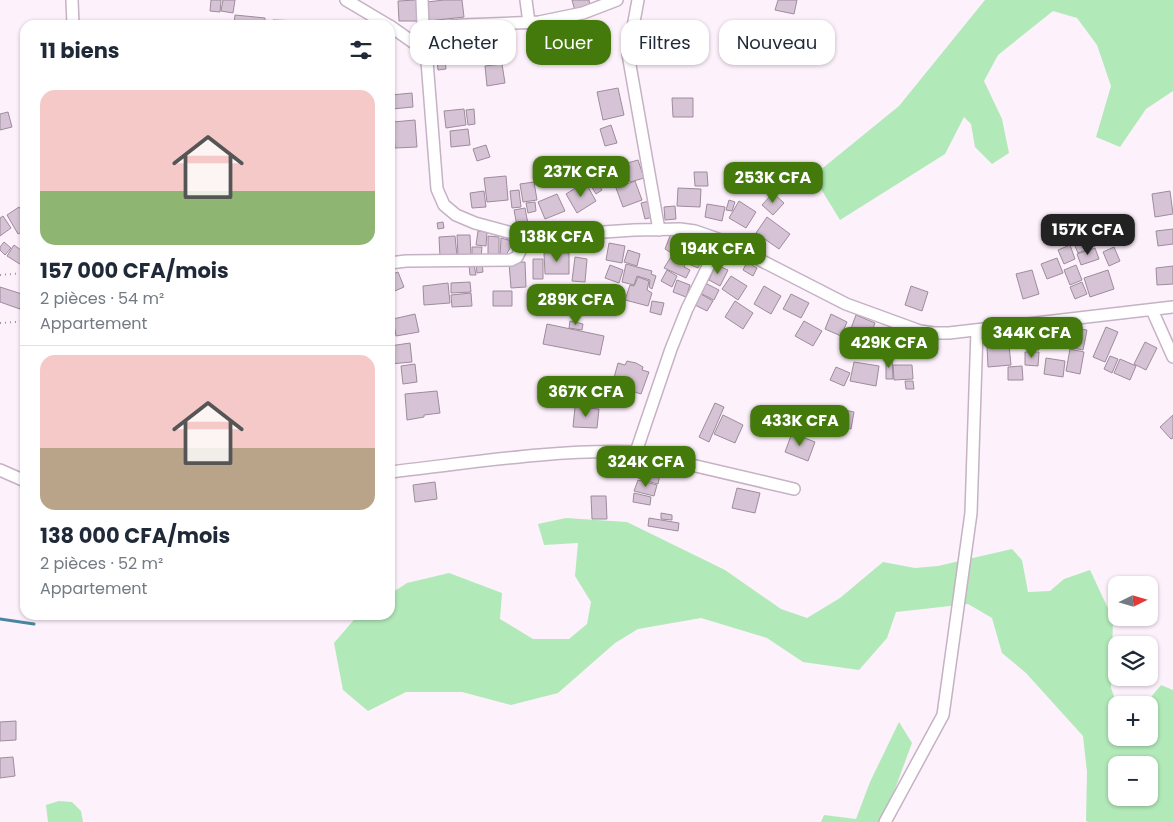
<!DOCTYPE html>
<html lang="fr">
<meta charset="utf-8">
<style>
body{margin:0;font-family:Poppins,sans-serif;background:#f6f6f7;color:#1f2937;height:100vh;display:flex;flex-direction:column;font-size:19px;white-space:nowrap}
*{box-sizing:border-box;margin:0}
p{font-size:16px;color:#747a83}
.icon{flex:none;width:28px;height:28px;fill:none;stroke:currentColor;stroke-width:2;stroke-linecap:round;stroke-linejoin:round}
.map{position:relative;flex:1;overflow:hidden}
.sheet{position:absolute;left:20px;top:20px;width:375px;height:600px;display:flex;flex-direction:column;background:#fff;border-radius:15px;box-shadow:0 1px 4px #0004}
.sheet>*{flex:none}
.guide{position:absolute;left:410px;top:20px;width:475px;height:45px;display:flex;gap:10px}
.needle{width:32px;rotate:85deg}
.controls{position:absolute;left:1108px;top:576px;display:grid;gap:10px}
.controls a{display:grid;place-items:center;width:50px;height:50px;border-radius:10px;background:#fff;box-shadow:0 1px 4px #0004;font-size:25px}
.price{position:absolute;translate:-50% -42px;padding:0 11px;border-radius:10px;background:#447a0c;color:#fff;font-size:16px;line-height:32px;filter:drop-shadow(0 1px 2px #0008)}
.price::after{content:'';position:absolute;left:50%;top:30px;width:15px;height:11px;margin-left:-8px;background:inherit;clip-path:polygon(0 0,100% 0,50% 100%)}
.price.current{background:#222;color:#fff}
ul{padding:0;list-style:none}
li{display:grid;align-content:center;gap:10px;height:265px;padding:0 20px}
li+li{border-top:1px solid #e0e1e3}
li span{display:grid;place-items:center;height:155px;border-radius:15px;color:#555}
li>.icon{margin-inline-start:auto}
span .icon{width:90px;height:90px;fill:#fffc;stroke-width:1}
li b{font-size:21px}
h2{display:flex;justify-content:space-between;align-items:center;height:60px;padding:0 20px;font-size:21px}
.tag{padding:0 18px;border-radius:15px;background:#fff;box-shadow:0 1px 4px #0004;font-size:18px;line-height:45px}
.tag.current{background:#447a0c;color:#fff}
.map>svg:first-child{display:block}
.green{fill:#b1e9b9;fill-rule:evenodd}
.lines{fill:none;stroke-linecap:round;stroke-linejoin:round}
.stream{stroke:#48869e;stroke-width:3}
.building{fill:#d6c3d5;stroke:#9e8c9d}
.minor-casing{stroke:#c5b2c4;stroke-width:14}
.path{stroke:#9c939b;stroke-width:2;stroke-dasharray:1 4;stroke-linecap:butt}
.minor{stroke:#fff;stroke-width:11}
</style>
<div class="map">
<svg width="1173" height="822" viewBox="0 0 1173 822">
<rect width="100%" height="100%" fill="#fdf1fc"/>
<!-- green -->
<path class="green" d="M985 0H1173V91L1146 109 1120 147 1096 137 1111 86 1097 45 1077 18 1053 11 998 55 984 81 1002 119 1009 153 992 164 975 147 971 124 964 117 945 154 840 220 813 176 899 106Z
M566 518 627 522 725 570 781 609 807 618 840 598 883 562 915 568 938 566 1012 549 1022 560 1028 592 1050 591 1064 579 1090 570 1113 619 1111 688 1117 705 1116 738H1149V705H1147V702L1161 685 1173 690V822H1088L1086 821 1087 772 1083 736 1026 673 1002 653 992 618 968 604 896 612 887 638 859 670 803 662 767 638 701 618 638 629 615 643 558 693 511 705 462 692H406L368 711 343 690 334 643 358 615H390V594L407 583 449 573 502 593 500 619 533 639H569L587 624 591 602 575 576 578 543 544 545 538 524ZM1116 765H1149V798H1116Z
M899 722 912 743 895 789 885 810 887 822H821L824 815 856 819 870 782Z
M59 801 72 802 81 811 83 822H48L46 805Z"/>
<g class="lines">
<!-- stream -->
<path class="stream" d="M0 619 34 624"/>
</g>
<!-- building -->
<path class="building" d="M211 0H221L220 12 210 11Z
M223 0H235L233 13 221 11Z
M416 0 417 21H399L398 1Z
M444 0H462L464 17 429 21 427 2Z
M572 0H589L590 6 575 11Z
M778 0H797L794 14 775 10Z
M235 15 265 18V25H234Z
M273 20 302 21 301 25H273Z
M595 21 596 28 581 32 580 25Z
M596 29 601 45 588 50 583 34Z
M493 39 495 58 474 61 471 42Z
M463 40 464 58 445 59 444 42Z
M445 60 446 69 438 70 437 61Z
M502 64 505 83 487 86 485 66Z
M618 88 624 115 603 120 597 92Z
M412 93 413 107 392 109 391 95Z
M672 98H693V117H673Z
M464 109 466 125 446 128 444 111Z
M474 109 475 124 468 125 466 110Z
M8 112 12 127 0 130V114Z
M415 120 417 147 395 148 393 122Z
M611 125 617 143 605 146 600 129Z
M468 129 470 145 451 147 450 131Z
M486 145 490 157 477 161 473 149Z
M638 160 644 178 630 182 624 164Z
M694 172H707L708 186H695Z
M506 176 508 200 487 202 484 178Z
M593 177 602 190 596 194 588 181Z
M635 181 642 200 623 207 616 188Z
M534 182 537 200 523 202 520 184Z
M585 182 596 201 577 213 566 194Z
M678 188 701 189 700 207 677 206Z
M519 190 521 207 512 208 510 191Z
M484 191 486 207 472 208 470 193Z
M1170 191 1173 214 1155 217 1152 194Z
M773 193 784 203 773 215 762 205Z
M557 194 565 211 545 219 538 202Z
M654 200 658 216 645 219 641 203Z
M729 200 735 202 732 211 726 210Z
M739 201 756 212 746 228 729 218Z
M535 202 536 211 528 213 526 203Z
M707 204 725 207 722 221 705 217Z
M675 206 676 219 665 220 664 207Z
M19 207 25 216V230L18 234 7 215Z
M525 208 528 224 517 226 514 210Z
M3 216 11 228 0 236V218Z
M767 217 790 234 779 249 756 233Z
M1096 221 1105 242 1078 253 1069 232Z
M443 222 444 228 438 229 437 223Z
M1173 229V244L1158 246 1156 231Z
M478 231 487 232 486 246 476 245Z
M677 234 709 245 698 268 686 263 690 256 676 248 673 254 665 249 670 236Z
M457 235H470L471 256H458Z
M455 236 457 256 440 257 439 237Z
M488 236 499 237V256L488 255Z
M501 238 512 241 510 248 505 257 500 256Z
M4 242 11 248 5 255 0 250V247Z
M609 243 625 246 622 263 606 260Z
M14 245 25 253V263L23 266 7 256Z
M1070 245 1075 259 1064 264 1058 250Z
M472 247H482L481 257H472Z
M1114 247 1120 261 1109 266 1103 252Z
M1095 248 1099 259 1081 265 1077 254Z
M676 249 689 256 684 267 690 270 686 278 664 268Z
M628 250 640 254 637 266 624 262Z
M730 252 739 256 734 265 725 261Z
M544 253H569V274H545Z
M575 257 587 259 585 282 572 281Z
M1057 258 1063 273 1047 279 1041 264Z
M533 259H543V279H533Z
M525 262 526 287 511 288 509 263Z
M747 262 757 268 753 276 743 270Z
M476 263H482L483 272 477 273Z
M626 264 652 271 651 274 656 276 652 289 649 287 650 280 637 276 634 285 622 282Z
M469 265H474L476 275H470Z
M610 265 623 270 619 283 605 278Z
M716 265 728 270 720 286 709 280Z
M1076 265 1082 280 1070 285 1064 270Z
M1173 266V284L1157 285 1156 268Z
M667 270 677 276 672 287 661 281Z
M1032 270 1039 294 1023 299 1016 274Z
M1108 270 1114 289 1090 297 1084 278Z
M398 272 404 287 390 293V275Z
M731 276 747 286 738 300 722 289Z
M638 277 649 281 647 290 652 293 648 306 625 300 630 285 634 286Z
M677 280 690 285 686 297 673 292Z
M470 282 471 292 451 293V283Z
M703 282 719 290 714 300 698 292Z
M1082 282 1087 294 1075 299 1070 287Z
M448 283 450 303 424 305 423 286Z
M764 286 781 296 771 314 754 304Z
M911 286 928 292 922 311 905 305Z
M0 287 25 295 20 309 0 302Z
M493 291H512V306H493Z
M471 293 472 306 452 307 451 295Z
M699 293 713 301 707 311 693 304Z
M791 294 809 303 801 318 783 309Z
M652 301 664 303 661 315 650 312Z
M735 301 753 313 743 329 725 317Z
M415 314 419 332 396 336 393 319Z
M831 314 847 322 841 336 825 329Z
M856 315 875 323 869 339 850 331Z
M570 321 583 324 582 330 569 328Z
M804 321 822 331 813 346 795 336Z
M547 324 604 336 600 355 543 344Z
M1106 327 1118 332 1105 362 1093 357Z
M1073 328 1087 330 1083 350 1069 347Z
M1027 335 1040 337 1039 350 1026 349Z
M1145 342 1157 348 1146 370 1134 364Z
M410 343 412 362 390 364V346Z
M1009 345 1011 365 988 367 987 346Z
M1070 349 1084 352 1080 374 1066 371Z
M1025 352H1039L1038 366 1025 365Z
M1110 356 1118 359 1112 373 1104 369Z
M892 357 893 379H886V358Z
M1046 358 1065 361 1063 377 1044 374Z
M1120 359 1136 366 1130 380 1114 373Z
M627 361 636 363 643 367 642 370 649 372 641 394 612 385 618 363 625 365Z
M854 362 879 366 876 386 850 381Z
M415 364 417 382 403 384 401 366Z
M893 365H912L913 379 894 380Z
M1022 366 1023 380H1008V367Z
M836 367 850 373 844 386 830 380Z
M905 381H913L914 389H906Z
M437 391 440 413 424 415V417L407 420 405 394Z
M715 403 724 407 709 442 699 437Z
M575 407 599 409 597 428 573 427Z
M830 407 854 412 851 429 827 425Z
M723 415 743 425 735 443 714 434Z
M1173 415V438L1171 439 1160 427Z
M792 433 815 442 808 461 785 452Z
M640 470 648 472 646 480 638 478Z
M650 471 660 474 658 484 647 481Z
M638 480 657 485 654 496 634 491Z
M435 482 437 499 415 502 413 485Z
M737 488 760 493 755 513 732 508Z
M634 493 651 497 650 505 633 502Z
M591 496H606L607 519H592Z
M661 513 672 515V520L661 519Z
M649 518 679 523 678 531 648 526Z
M16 721V740L0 741V722Z
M13 757 15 776 0 778V758Z"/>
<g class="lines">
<defs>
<path id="minor" d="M72 0 73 25
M346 0 388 25
M422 0 424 50
M526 0 529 23
M638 0 628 54 659 230
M390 26 424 50 427 61 437 189 444 205 456 215 475 223 527 237 634 230 680 229 695 231 721 240 846 304 920 331 934 333H949L1173 307
M424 29 463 25 539 22 583 13 617 0
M721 240 687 309 671 349 636 452 794 489
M390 263 406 261 511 260 517 257 527 237
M1152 310 1173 357
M0 470 25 481
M390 472C471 463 554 449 636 452
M885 822 943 715 971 513 977 330"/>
</defs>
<!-- minor casing -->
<use href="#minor" class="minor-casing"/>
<!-- path -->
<path class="path" d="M0 275 25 273
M0 323 16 322 25 320"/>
<!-- minor -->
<use href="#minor" class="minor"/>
</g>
</svg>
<div class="controls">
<a><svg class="needle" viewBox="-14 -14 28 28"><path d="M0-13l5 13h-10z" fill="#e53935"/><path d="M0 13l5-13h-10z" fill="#747a83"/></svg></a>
<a><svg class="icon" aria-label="layers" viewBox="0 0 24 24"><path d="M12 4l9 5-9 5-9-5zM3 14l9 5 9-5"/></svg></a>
<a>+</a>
<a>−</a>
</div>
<b class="price" style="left:581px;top:198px">237K CFA</b>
<b class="price" style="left:773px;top:204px">253K CFA</b>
<b class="price current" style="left:1088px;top:256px">157K CFA</b>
<b class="price" style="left:557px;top:263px">138K CFA</b>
<b class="price" style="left:718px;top:275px">194K CFA</b>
<b class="price" style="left:576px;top:326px">289K CFA</b>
<b class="price" style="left:1032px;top:359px">344K CFA</b>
<b class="price" style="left:889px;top:369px">429K CFA</b>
<b class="price" style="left:586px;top:418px">367K CFA</b>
<b class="price" style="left:800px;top:447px">433K CFA</b>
<b class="price" style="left:646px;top:488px">324K CFA</b>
<div class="guide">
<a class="tag">Acheter</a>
<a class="tag current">Louer</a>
<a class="tag">Filtres</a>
<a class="tag">Nouveau</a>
</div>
<section class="sheet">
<h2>11 biens<svg class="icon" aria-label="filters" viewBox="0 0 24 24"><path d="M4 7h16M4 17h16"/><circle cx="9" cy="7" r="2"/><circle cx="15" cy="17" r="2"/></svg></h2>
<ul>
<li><span style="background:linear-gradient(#f6c9c9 65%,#8fb573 0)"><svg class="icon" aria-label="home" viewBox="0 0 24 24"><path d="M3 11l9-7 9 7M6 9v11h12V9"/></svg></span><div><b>157 000 CFA/mois</b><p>2 pièces · 54 m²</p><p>Appartement</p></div></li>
<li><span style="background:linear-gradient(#f6c9c9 60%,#b9a48a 0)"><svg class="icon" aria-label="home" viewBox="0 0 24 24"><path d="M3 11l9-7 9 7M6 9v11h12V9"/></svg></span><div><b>138 000 CFA/mois</b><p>2 pièces · 52 m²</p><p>Appartement</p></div></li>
</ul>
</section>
</div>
